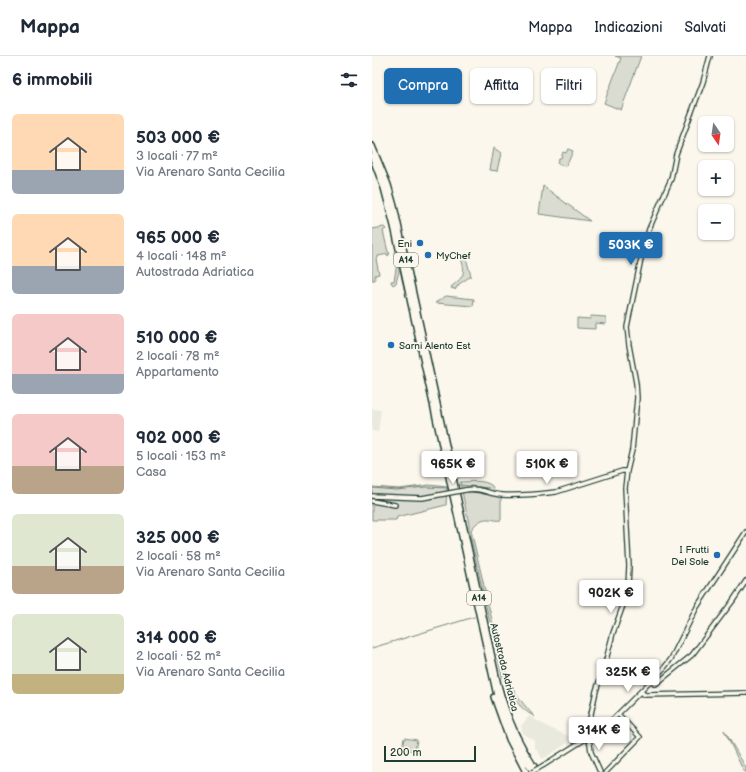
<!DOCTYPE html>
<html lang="it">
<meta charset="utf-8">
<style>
body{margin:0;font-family:"Balsamiq Sans",sans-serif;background:#f6f6f7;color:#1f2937;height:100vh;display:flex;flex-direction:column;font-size:15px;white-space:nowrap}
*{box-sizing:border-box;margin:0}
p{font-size:13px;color:#747a83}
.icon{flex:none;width:22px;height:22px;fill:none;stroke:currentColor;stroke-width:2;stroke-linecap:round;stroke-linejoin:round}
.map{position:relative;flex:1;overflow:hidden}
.side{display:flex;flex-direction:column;background:#fff;width:372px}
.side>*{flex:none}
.guide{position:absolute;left:12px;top:12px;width:302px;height:36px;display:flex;gap:8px}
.needle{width:26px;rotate:167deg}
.tools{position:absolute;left:326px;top:60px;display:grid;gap:8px}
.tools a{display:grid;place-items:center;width:36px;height:36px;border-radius:6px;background:#fff;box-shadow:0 1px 3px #0004;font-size:20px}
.scale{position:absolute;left:12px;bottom:10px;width:92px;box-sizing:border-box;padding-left:4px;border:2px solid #1f3d34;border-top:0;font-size:11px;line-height:14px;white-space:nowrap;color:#1f3d34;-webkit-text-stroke:3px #fbf7ec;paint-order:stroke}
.price{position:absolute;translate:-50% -34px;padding:0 9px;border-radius:4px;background:#fff;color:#222;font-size:13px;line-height:26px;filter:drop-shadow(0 1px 2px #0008)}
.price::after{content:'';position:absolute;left:50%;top:24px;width:12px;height:9px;margin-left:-6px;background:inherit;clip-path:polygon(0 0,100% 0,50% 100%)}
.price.selected{background:#1f6fb2;color:#fff}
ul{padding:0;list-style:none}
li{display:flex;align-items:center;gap:12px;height:100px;padding:0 12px}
li span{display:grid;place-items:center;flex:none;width:112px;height:80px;border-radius:6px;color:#555}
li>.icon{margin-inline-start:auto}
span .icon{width:48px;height:48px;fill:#fffc;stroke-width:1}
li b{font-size:17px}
h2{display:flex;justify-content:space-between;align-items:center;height:48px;padding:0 12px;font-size:17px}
.tag{padding:0 14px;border-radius:6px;background:#fff;box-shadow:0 1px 3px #0004;font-size:14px;line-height:36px}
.tag.selected{background:#1f6fb2;color:#fff}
header{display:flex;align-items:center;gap:24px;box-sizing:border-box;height:56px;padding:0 20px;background:#fff;border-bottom:1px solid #e0e1e3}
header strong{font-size:19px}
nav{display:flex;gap:22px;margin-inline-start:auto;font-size:14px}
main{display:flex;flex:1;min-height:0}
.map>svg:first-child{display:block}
.built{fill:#eae9de}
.green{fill:#dbdcd1;stroke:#7d8c82}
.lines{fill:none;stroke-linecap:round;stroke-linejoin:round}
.stream{stroke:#74847b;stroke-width:1}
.minor-casing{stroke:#1f3d34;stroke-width:6}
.highway-casing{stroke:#1f3d34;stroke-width:8}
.minor{stroke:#fbf7ec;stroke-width:3.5}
.highway{stroke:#fbf7ec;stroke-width:5}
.minor-bridge-casing{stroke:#1f3d34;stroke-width:6;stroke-linecap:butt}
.minor-bridge{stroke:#fbf7ec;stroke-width:3.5}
.poi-dot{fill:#1f6fb2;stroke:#fbf7ec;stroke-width:1.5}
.labels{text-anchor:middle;stroke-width:3.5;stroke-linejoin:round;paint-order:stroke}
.shield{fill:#fbf7ec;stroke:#61756b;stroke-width:1}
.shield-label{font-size:9px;font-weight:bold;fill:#1f3d34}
.poi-label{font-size:10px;fill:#1f3d34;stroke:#fbf7ec;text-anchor:end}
.street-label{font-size:10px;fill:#1f3d34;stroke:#fbf7ec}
</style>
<header>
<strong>Mappa</strong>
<nav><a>Mappa</a><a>Indicazioni</a><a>Salvati</a></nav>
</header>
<main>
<section class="side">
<h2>6 immobili<svg class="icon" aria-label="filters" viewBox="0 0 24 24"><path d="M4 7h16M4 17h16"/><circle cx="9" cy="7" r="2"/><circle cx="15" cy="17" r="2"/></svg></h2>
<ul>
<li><span style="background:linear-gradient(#ffd9b3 70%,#9aa5b1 0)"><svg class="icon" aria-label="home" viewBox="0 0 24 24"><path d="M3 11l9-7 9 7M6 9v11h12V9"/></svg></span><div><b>503 000 €</b><p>3 locali · 77 m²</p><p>Via Arenaro Santa Cecilia</p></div></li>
<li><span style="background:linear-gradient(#ffd9b3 65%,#9aa5b1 0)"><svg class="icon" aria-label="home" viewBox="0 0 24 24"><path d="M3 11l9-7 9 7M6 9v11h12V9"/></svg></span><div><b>965 000 €</b><p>4 locali · 148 m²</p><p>Autostrada Adriatica</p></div></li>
<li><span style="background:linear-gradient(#f6c9c9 75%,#9aa5b1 0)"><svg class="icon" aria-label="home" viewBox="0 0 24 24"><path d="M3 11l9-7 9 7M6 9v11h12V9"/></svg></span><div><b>510 000 €</b><p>2 locali · 78 m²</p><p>Appartamento</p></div></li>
<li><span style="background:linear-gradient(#f6c9c9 65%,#b9a48a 0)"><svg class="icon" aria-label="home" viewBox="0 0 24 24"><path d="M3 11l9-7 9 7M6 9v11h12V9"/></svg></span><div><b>902 000 €</b><p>5 locali · 153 m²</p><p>Casa</p></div></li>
<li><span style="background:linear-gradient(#dfe7d0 65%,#b9a48a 0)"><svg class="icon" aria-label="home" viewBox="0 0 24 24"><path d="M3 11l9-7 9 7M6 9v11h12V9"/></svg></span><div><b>325 000 €</b><p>2 locali · 58 m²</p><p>Via Arenaro Santa Cecilia</p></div></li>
<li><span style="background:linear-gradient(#dfe7d0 75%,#c2b280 0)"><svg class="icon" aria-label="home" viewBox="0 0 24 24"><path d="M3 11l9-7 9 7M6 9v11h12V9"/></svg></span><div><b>314 000 €</b><p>2 locali · 52 m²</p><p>Via Arenaro Santa Cecilia</p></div></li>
</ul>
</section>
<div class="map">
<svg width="374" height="716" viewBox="0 0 374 716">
<rect width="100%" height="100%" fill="#fbf7ec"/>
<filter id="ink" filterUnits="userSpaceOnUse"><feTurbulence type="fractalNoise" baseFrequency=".025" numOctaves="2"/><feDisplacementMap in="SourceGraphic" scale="8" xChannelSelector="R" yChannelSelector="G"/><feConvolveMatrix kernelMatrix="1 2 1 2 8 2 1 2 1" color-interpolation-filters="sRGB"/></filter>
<g filter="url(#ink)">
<!-- built -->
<path class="built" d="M0 353 9 354 6 376 0 375Z
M157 660 178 672 194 679 208 683 196 690V687L194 688 171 703 163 692V685L151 677 149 670Z"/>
<!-- green -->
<path class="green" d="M243 0H269L249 54 232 47 249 2Z
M122 92 129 97 125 115 118 114Z
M196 93 201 95 194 111 185 107 187 102H189L191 96 194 97Z
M171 130 218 165 167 158Z
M12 171 14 173 11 175 16 196 18 197 16 200V198L6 200V202L4 203 7 218 3 219V224H0V173Z
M22 197H24L27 215 24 227 21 229 19 226V225H22L25 207 23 201 22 200Z
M94 202 99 220 87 228 83 234 82 232 80 233 79 231C90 222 95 218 89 203Z
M74 240 102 243 101 250 63 247Z
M219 260 234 261V268L223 267V273L205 272V262L218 263Z
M88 426C96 426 113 423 120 430 122 433 122 436 125 438L129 440V464C122 465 122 463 116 463 109 462 102 469 99 474L130 607C138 630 146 643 163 661 145 651 138 638 130 620L97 474V468Z
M57 429 75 431 74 449 25 461 24 464H0V431L28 433Z
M352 674 374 712V716H372Z
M32 682 45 684 43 695 30 693Z"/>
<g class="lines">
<!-- stream -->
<path class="stream" d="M87 429 117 432
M0 432 24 434 54 431 76 432
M0 592 102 561"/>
<defs>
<path id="minor" d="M93 434C108 431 116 438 130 439 147 440 167 438 184 436L250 415H255
M0 440 50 442 72 438
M0 445 23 449
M280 625 282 628H284L320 599 360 546 374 525
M269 636 273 639 374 637
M218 680 217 667 224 635 233 608 241 577 253 544 256 530 257 510 253 432 255 415 260 394 265 342 264 327 257 289 255 271 270 198 277 173 299 123 304 98 331 26 338 0
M215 682 218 688 219 696 228 716
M172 709 215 682 239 665 292 612 299 603 325 551 374 476
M234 716 268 681 246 658"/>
<path id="highway" d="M0 90 16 129 22 150 126 629C134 659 145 686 163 712
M0 100 12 132 22 170 125 640C133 666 143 692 160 714
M122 641 137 683 154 716"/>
</defs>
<!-- minor casing -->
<use href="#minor" class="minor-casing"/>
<!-- highway casing -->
<use href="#highway" class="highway-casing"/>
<!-- minor -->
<use href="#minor" class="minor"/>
<!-- highway -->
<use href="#highway" class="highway"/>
<defs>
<path id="minor-bridge" d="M72 438 93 434
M160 716 172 709"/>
</defs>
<!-- minor-bridge casing -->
<use href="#minor-bridge" class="minor-bridge-casing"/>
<!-- minor-bridge -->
<use href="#minor-bridge" class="minor-bridge"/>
</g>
</g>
<!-- markers -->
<g class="poi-dot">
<circle cx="48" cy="187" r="4"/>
<circle cx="56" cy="199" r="4"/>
<circle cx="19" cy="289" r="4"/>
<circle cx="345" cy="499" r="4"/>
</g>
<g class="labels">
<!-- shield labels -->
<g class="shield">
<rect x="22" y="197" width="24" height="14" rx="3"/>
<rect x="95" y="535" width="24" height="14" rx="3"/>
</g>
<g class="shield-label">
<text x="34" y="207">A14</text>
<text x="107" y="545">A14</text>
</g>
<!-- poi labels -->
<g class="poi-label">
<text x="40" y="191">Eni</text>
<text x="64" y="203" text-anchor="start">MyChef</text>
<text x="27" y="293" text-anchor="start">Sarni Alento Est</text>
<text x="337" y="497">I Frutti<tspan x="337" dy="12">Del Sole</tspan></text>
</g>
<!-- street labels -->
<g class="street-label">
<text transform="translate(133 611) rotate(76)" y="4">Autostrada Adriatica</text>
</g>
</g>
</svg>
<div class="tools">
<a><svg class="needle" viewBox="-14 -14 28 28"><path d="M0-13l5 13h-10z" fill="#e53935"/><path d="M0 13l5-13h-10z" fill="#747a83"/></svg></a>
<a>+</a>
<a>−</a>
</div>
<div class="scale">200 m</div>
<b class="price selected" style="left:259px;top:210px">503K €</b>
<b class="price" style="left:81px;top:429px">965K €</b>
<b class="price" style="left:175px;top:429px">510K €</b>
<b class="price" style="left:239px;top:558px">902K €</b>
<b class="price" style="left:256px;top:637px">325K €</b>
<b class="price" style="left:227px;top:695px">314K €</b>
<div class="guide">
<a class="tag selected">Compra</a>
<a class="tag">Affitta</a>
<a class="tag">Filtri</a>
</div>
</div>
</main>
